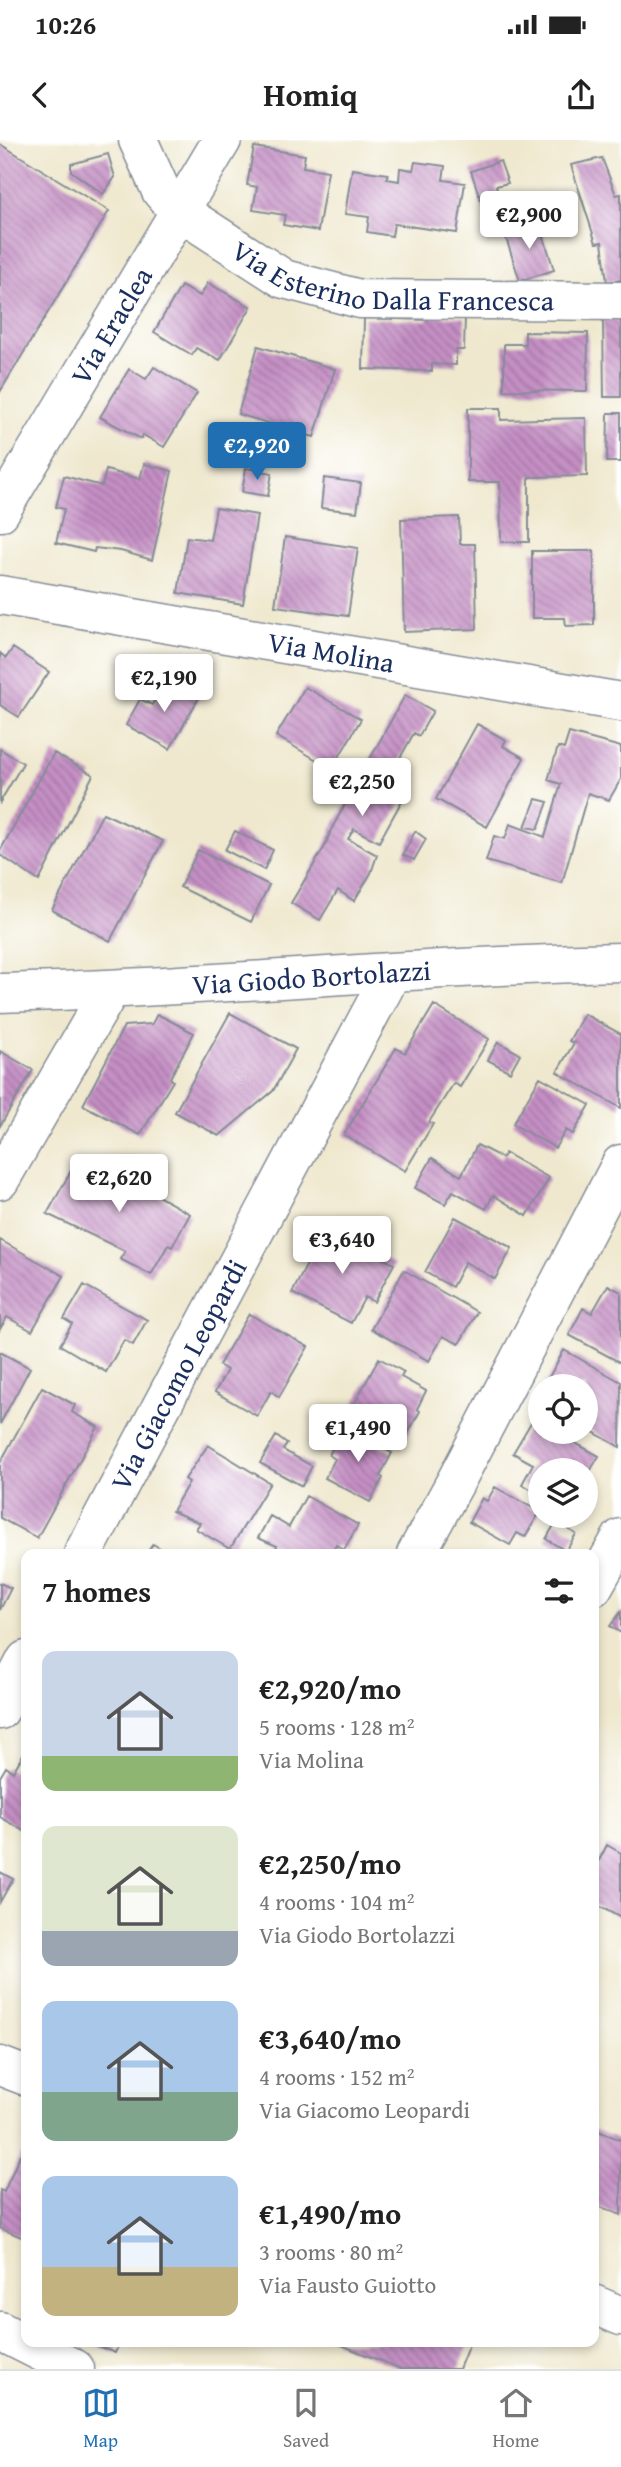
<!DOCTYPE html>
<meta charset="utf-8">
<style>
body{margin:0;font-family:"Gentium Book Plus",serif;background:#f6f6f6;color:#222;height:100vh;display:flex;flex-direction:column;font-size:26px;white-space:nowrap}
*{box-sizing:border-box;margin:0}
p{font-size:23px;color:#767676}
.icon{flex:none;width:38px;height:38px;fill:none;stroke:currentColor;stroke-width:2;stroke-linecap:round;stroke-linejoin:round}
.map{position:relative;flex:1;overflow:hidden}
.panel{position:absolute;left:21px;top:1409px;width:578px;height:798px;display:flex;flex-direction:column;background:#fff;border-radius:14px;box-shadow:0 4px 10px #0003}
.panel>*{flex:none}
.tools{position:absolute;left:528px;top:1234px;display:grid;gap:14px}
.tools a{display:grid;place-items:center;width:70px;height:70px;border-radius:50%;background:#fff;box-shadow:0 4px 10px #0003;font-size:35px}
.price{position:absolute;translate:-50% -60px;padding:0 16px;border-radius:7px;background:#fff;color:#222;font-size:23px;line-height:46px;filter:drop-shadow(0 2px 4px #0008)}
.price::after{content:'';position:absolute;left:50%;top:42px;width:21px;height:16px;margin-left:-10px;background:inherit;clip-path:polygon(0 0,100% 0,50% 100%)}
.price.active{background:#1f6fb2;color:#fff}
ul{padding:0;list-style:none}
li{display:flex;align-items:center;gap:21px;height:175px;padding:0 21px}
li span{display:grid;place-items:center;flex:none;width:196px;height:140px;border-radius:14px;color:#555}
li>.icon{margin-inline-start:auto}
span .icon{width:84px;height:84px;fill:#fffc;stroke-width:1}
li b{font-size:30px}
h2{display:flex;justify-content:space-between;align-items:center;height:84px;padding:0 21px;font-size:30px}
.status{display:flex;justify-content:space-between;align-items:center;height:49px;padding:0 35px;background:#fff;direction:ltr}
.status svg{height:19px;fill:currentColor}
header{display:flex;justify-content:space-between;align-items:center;height:91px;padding:0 21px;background:#fff;font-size:32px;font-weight:600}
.tabs{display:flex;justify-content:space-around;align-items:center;height:98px;border-top:2px solid #e0e0e0;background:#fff;font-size:19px;color:#767676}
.tabs a{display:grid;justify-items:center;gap:4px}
.tabs .active{color:#1f6fb2}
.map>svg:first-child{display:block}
.building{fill:url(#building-back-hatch)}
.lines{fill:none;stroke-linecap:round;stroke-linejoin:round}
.minor-casing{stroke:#858c96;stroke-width:41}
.minor{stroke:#fff;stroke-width:38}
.labels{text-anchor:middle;stroke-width:7;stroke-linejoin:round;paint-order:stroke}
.street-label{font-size:28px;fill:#1b2f5e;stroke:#fff}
</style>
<div class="status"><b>10:26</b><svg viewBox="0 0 49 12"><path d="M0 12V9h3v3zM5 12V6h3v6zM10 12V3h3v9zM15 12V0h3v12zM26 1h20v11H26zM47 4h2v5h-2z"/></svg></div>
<header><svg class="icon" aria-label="back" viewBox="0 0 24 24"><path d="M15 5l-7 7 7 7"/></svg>Homiq<svg class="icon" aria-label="share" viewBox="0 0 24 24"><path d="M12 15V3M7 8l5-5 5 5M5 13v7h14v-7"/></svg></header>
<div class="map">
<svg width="621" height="2229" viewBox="0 0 621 2229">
<defs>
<pattern id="building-back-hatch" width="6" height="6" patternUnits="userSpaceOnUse" patternTransform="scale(1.75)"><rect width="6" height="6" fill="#c58fc4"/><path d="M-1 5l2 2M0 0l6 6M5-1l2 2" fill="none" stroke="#9f75a2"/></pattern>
</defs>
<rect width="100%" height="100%" fill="#fff"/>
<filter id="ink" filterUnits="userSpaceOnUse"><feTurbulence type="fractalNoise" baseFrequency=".0143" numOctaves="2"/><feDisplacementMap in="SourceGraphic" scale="14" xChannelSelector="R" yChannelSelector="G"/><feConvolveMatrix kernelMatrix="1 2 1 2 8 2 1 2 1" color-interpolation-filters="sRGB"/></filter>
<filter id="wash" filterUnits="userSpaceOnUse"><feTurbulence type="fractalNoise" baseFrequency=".00686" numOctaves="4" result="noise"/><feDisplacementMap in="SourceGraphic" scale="28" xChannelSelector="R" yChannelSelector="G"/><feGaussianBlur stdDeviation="1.57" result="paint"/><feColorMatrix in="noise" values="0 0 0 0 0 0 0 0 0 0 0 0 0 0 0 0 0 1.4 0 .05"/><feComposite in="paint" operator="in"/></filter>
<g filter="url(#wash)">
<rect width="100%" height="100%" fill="#efe8ce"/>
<g id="blocks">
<!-- building -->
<path class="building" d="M0 4 109 71 0 252Z
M254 7 305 15 303 27 328 31 318 91 283 85 285 75 253 70 257 47 247 45Z
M108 14 115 37 103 54 71 31V24Z
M602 18 616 55 621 54V140L607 142 602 102 596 103 571 25Z
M500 21 508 43 496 46 507 79 489 85 471 31Z
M415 22 445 26 443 40 465 43 457 93 394 84 392 96 367 92 369 77 345 74 352 29 388 34 387 39 399 41 400 28 413 30Z
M539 81 554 130 520 141 504 92Z
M208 143 251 167 220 220 196 208 192 215 154 192 181 146 200 156Z
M427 176 465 177 464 210H456V225L432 224V231L363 229 364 178 427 180Z
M603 179H621V257H604Z
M525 192 588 193 587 251 504 250V204H525Z
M258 206 335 229 314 297 238 274Z
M154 227 197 253 164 307 143 295 141 299 100 277 129 229 146 239Z
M468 268H501V280L586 278 587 336 529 337V402H501L500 342H468Z
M608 273H621V322H607Z
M144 324 172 331 152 420 121 411 95 408 94 412 56 403 64 369 56 367 64 336 102 346 106 330 140 339Z
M246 328 272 333 268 356 242 352Z
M324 338 361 343 357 372 321 368Z
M216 368 257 375 243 464 178 453 187 397 210 400Z
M459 377 460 404H475L477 489 404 492 401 379Z
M285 397 358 408 348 476 275 466Z
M532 411H594V485L566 486 565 478H532Z
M13 508 49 532 19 577 0 565V513L6 518Z
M167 538 200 556 170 609 126 585 140 559 152 565Z
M305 547 361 579 332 629 276 596Z
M405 555 433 571 419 596 414 593 396 625 391 622 381 641 405 655 379 702 354 689 348 699 377 715 371 733 354 761 338 750 320 780 291 763 325 706 331 690Z
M477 584 506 600 503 606 524 618 487 687 436 659Z
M569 593 621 607V639L609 660 588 653 562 743 486 721 494 696 505 699 510 684 545 697 561 644 548 640 558 607 564 609Z
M0 609 23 623 0 662Z
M54 613 93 635 39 741 0 715V711Z
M536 659 548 662 538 689 525 687Z
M103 673 163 701 110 801 52 770Z
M235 691 273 710 264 730 225 710Z
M415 691 426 699 414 720 403 715Z
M198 710 269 745 251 782 180 747Z
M434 865 489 899 460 947 454 943 429 982 433 984 405 1031 344 995 396 908 405 913Z
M230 873 296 909 273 951 219 996 175 972Z
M157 874 194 893 170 938 173 941 140 995 83 965 124 886 152 884Z
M584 874 621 894V968L557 932 574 903 569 901Z
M498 902 520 914 510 932 488 920Z
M0 911 33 930 0 986Z
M540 937 590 965 573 994 566 990 555 1008 513 984Z
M477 1005 502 1018 505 1013 549 1038 527 1076 493 1055 486 1069 453 1051 445 1064 415 1048 432 1018 461 1036Z
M77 1020 94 1029 100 1024 190 1074 172 1107 168 1105 151 1135 120 1119 125 1111 47 1074Z
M455 1077 512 1108 495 1139 465 1122 452 1147 425 1132Z
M326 1088 394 1124 374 1162 365 1157 351 1183 292 1153Z
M0 1100 64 1136 32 1191 7 1177 0 1189Z
M404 1130 477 1172 459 1204 443 1196 429 1221 371 1189Z
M84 1145 147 1180 133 1205 124 1200 106 1232 60 1205 72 1184 64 1179Z
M608 1145 621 1152V1223L569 1195 583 1168 592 1173Z
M249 1174 308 1207 279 1257 271 1251 257 1276 215 1252 227 1230 219 1225Z
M564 1210 621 1242 620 1307 586 1288V1246H544Z
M0 1212 30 1228 0 1284Z
M379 1218 404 1232 401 1237 426 1251 417 1269 420 1271 404 1301 350 1272Z
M42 1247 75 1265 72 1272 98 1287 37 1398 0 1378V1323Z
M533 1279 541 1283V1292H555L599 1316 586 1338V1330H541V1355L522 1344 533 1324 513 1313Z
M344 1287 392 1313 380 1336 383 1338 370 1362 325 1338 335 1319 329 1315Z
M276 1296 287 1304 283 1310 312 1326 302 1346 260 1323Z
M208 1305 270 1343 230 1409 196 1389 200 1383 172 1371 189 1342 185 1339Z
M495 1347 540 1372 525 1397 517 1393 510 1405 469 1382 482 1358 487 1361Z
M306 1356 358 1385 344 1410 336 1405 331 1414H282L275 1410 277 1406 258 1398 270 1376 289 1387Z
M556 1382 576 1394 566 1411 546 1399Z
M153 1404 170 1414H146Z
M0 1443 11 1448 0 1470Z
M621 1472V1493L610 1486Z
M24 1613 26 1615V1692L0 1677V1637L6 1627 13 1632Z
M607 1705 621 1713V1778L593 1763V1732Z
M0 1732 13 1739 0 1762Z
M593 1989 621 2000V2075L593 2064Z
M20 2015 26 2017V2099L0 2088V2050L4 2052Z
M87 2202H120L115 2213Z
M334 2202H470L459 2229H401Z"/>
</g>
</g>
<g filter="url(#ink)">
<use href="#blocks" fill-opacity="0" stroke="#858c96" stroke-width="2"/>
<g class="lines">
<defs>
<g id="minor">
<path id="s1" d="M138 0 161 51 179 71 284 139 360 159 621 161"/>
<path id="s2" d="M0 372 222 0"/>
<path id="s3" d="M0 455 621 562"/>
<path id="s4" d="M0 853C207 848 414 826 621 822"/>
<path d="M0 1040 110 850"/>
<path id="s5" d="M83 1414 385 846 384 833"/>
<path d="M416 1414 457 1339 621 1024"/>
<path d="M593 1447 621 1398"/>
<path d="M0 1570 26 1520"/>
<path d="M0 1926 26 1936"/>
<path d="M593 2164 621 2176"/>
<path d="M0 2191 75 2229"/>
</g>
</defs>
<!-- minor casing -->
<use href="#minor" class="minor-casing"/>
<!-- minor -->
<use href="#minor" class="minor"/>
</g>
</g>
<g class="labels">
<!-- street labels -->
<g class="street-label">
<text dy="10" stroke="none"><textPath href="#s1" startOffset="315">Via Esterino Dalla Francesca</textPath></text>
<text dy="10" stroke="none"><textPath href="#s2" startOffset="217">Via Eraclea</textPath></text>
<text dy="10" stroke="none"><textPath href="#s3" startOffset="336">Via Molina</textPath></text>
<text dy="10" stroke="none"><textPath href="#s4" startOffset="312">Via Giodo Bortolazzi</textPath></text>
<text dy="10" stroke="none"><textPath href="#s5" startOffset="203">Via Giacomo Leopardi</textPath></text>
</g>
</g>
</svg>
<div class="tools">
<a><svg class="icon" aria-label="locate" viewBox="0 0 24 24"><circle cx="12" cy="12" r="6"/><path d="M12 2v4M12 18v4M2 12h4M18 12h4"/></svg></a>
<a><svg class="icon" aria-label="layers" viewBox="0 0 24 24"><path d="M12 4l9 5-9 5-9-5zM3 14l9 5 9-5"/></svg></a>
</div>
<b class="price" style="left:529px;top:111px">€2,900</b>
<b class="price active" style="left:257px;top:342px">€2,920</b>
<b class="price" style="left:164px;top:574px">€2,190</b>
<b class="price" style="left:362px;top:678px">€2,250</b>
<b class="price" style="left:119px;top:1074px">€2,620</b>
<b class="price" style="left:342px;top:1136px">€3,640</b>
<b class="price" style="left:358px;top:1324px">€1,490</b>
<section class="panel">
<h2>7 homes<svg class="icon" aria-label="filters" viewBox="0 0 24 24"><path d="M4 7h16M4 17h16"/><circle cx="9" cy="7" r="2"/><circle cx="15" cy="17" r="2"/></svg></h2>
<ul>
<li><span style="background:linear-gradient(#c9d6e8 75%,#8fb573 0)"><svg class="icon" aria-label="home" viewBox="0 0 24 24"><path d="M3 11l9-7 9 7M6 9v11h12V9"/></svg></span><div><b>€2,920/mo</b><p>5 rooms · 128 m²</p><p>Via Molina</p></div></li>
<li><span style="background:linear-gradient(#dfe7d0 75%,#9aa5b1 0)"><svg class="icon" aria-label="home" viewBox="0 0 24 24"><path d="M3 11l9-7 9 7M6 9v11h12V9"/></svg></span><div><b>€2,250/mo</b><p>4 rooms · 104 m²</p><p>Via Giodo Bortolazzi</p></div></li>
<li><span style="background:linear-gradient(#a9c7e8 65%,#7fa58c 0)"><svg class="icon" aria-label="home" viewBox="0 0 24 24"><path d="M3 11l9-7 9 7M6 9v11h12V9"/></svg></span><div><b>€3,640/mo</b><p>4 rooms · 152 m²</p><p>Via Giacomo Leopardi</p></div></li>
<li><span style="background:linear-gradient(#a9c7e8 65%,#c2b280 0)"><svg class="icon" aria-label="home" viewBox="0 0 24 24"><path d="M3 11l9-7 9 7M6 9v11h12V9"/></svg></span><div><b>€1,490/mo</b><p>3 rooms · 80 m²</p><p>Via Fausto Guiotto</p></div></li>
</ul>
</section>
</div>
<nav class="tabs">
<a class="active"><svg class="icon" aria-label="map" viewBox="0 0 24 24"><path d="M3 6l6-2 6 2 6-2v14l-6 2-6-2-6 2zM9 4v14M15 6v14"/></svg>Map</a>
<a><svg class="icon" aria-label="saved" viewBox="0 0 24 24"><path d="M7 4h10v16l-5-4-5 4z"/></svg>Saved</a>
<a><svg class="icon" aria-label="home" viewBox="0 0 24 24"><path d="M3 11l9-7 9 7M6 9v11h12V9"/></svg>Home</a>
</nav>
